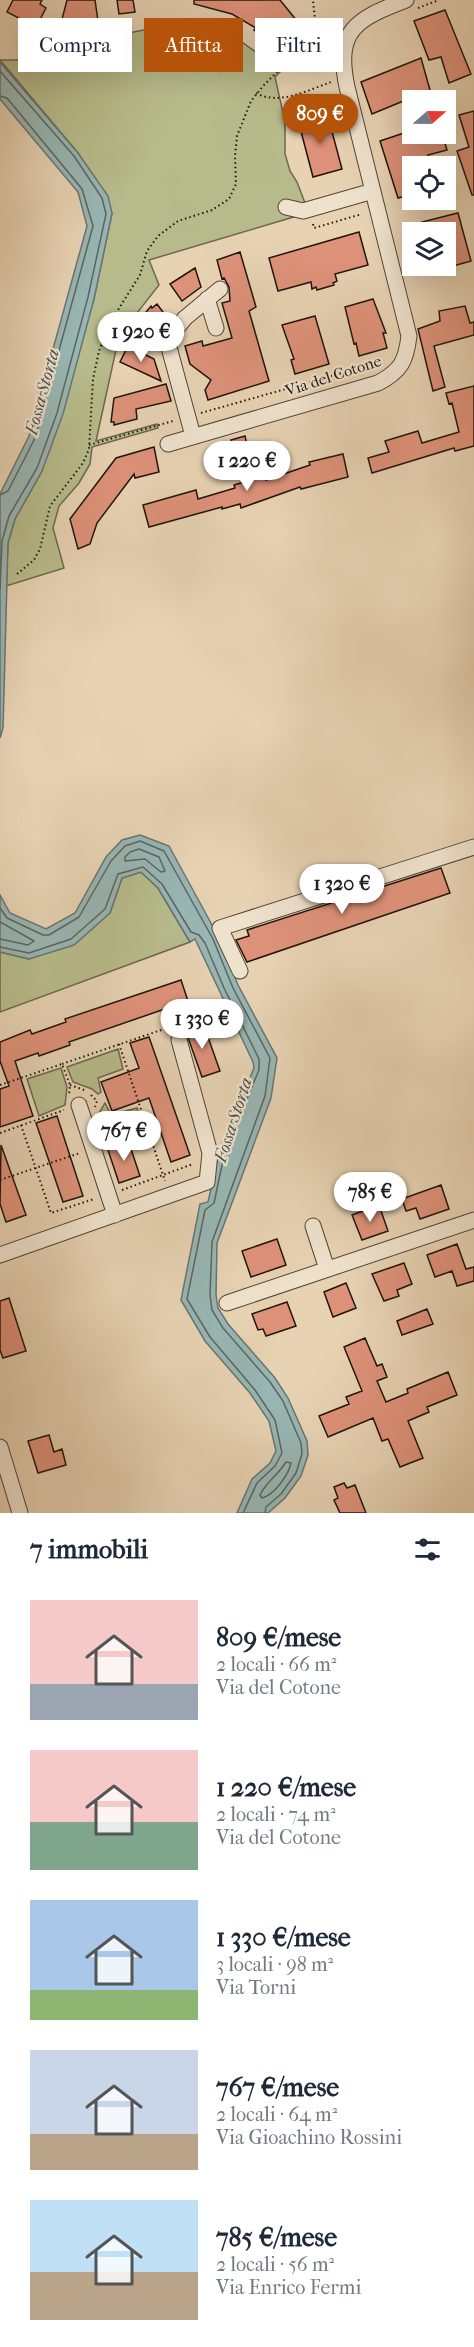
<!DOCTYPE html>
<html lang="it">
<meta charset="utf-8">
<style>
body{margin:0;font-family:"IM FELL French Canon",serif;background:#f2f2f3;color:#1f2937;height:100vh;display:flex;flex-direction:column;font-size:22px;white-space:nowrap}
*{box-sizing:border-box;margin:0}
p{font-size:20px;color:#747a83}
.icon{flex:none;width:33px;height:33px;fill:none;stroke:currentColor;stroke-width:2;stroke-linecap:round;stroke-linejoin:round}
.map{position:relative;height:1513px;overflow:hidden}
.panel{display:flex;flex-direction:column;background:#fff;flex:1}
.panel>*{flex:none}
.hud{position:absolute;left:18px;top:18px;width:438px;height:54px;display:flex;gap:12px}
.needle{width:39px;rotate:70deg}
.tools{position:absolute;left:402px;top:90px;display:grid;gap:12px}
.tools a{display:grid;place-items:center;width:54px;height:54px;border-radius:0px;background:#fff;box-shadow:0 6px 24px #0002;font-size:30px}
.price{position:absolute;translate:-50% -51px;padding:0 14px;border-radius:21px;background:#fff;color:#222;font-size:20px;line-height:39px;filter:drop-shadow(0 2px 3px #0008)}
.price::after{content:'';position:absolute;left:50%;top:36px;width:18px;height:14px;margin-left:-9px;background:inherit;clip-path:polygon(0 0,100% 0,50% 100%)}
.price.on{background:#b45309;color:#fff}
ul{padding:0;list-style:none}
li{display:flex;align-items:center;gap:18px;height:150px;padding:0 30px}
li span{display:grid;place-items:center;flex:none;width:168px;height:120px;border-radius:0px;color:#555}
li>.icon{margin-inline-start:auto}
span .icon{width:72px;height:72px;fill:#fffc;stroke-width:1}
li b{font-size:26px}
h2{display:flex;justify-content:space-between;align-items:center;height:72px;padding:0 30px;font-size:26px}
.pill{padding:0 21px;border-radius:0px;background:#fff;box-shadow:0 6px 24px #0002;font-size:21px;line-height:54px}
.pill.on{background:#b45309;color:#fff}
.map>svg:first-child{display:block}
.green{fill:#b7bb8b;stroke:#6b684e;stroke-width:1.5}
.water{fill:#98b6b3;stroke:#687572;stroke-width:1.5}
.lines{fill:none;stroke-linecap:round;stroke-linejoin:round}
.shore{stroke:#5c6562;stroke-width:1.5}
.building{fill:#de9279;stroke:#1f1410;stroke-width:1.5}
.minor-casing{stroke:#514438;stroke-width:17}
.path{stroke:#1f1410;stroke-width:2;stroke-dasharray:1.5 3;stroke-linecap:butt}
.minor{stroke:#efe2cd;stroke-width:15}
.labels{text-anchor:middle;stroke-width:4.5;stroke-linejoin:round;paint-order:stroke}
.street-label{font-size:16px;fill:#1f1410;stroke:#efe2cd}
.water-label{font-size:18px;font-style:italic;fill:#494d49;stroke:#efe2cd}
</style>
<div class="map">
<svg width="474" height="1513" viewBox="0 0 474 1513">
<rect width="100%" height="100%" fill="#e7d2b2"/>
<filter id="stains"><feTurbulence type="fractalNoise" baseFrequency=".00333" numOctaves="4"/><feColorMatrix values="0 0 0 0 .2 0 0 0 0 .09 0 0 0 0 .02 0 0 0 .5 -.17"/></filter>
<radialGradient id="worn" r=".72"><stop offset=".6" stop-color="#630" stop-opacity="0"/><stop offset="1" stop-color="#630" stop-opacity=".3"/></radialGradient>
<!-- green -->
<path class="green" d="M188 21C223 26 239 39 266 60L290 52 295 57 275 77 285 122V154L290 171 297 182 305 203 297 216 149 260 159 285 119 336 96 441 157 424 158 428 92 447 90 464 79 483 59 506 53 528 64 568 6 586 8 543 15 519 42 471 94 299 112 213 78 153 0 60H20L104 38Z
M141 872 158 888 190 942 0 1012V952L29 959 110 913 122 878Z
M118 1049 123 1069 98 1078 101 1092 98 1094 92 1089 73 1082 67 1067Z
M61 1068 67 1087 65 1105 39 1116 27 1079Z
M105 1103 111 1115 137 1108 142 1128 100 1143 93 1123Z"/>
<!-- water -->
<path class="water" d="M0 62 78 153 108 196 112 213 94 299 63 414 42 471 15 519 8 543 3 728 0 738V494L29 436 87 226 78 192 0 99Z
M140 835 169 846 218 936 238 985 277 1058 271 1098 217 1243 216 1295 218 1308 228 1324 275 1378 288 1398 307 1441 308 1455 301 1476 285 1498 268 1513H237L252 1479 270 1463 276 1451 269 1421 250 1393 205 1341 181 1300 200 1204 208 1202 220 1149 254 1068 253 1062 195 939 190 942 158 888 141 872 122 878 110 913 74 945 29 959 0 952V895L10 913 46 929 75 913 106 857 122 840Z"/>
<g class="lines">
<!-- shore -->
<path class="shore" d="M0 71 74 156 102 198 106 214 88 297 57 413 37 468 9 516 2 541 0 589
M0 96 7 98 82 189 93 226 35 438 8 491 0 495
M139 849 159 857 165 871 161 872 145 859 125 861V857L130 852Z
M0 908 7 918 43 935H49L79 917 111 861 125 846 140 841 164 851 213 939 233 988 270 1058 265 1096 212 1242 210 1295 212 1310 223 1328 270 1382 283 1401 301 1443 302 1454 296 1473 281 1494 266 1507 265 1513
M0 922 34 941 28 945 0 939
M0 947 29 953 71 939 105 909 118 874 143 867 162 884 191 932 199 935 205 943 224 988 259 1059V1070L225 1151 214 1203 205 1210 187 1299 210 1337 255 1390 275 1420 282 1453 275 1466 257 1483 243 1513
M286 1462 291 1463C288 1476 274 1495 262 1498L260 1495C266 1482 279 1474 286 1462Z"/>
</g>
<!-- building -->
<path class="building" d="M13 0H42L40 4 46 8 36 27 7 12Z
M67 0H95L98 21 60 27Z
M117 0H133L135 12 119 14Z
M194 0H280L297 21 292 25 294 28 279 43 277 41 272 45 254 30 256 28 232 14 194 4Z
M445 10 471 74 449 83 441 57 429 60 414 21Z
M421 58 430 90 372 114 361 82Z
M474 111V195H472L457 151 469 147 459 115Z
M327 113 342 169 313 177 298 120Z
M410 131 413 139 432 134H442L447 150 428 155 431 166H412V194L398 198 380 141Z
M458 213 471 261 446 268V232H425L422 222Z
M359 232 368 265 335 274 337 281 333 283 334 285 317 290 316 287 312 289 311 282 278 291 269 258Z
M240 252 256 307 249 311 269 381 208 400 205 390 211 380 190 364 185 346 202 341 203 346 232 338 222 303 230 301 229 287 224 278 222 279 217 260Z
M195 268 201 287 182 301 170 284Z
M373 299 386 333H383L387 348 359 356 356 343 354 344 345 307Z
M157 304 166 316 160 320 163 323 153 335 137 323 151 306 152 308Z
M465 306 470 323 474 322V335L434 346 445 387 433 391 418 329 440 321 439 311Z
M315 316 329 364 295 374 291 360 294 359 282 325Z
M128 346 154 359 161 381 120 362Z
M166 384 171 401 136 409 137 419 114 425V422H111L114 398Z
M474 386V446L455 451 454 448 372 473 368 458 389 452 385 441 418 431 422 443 459 432 452 403 449 404 446 393Z
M245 436 248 450 234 453 231 440Z
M154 447 159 472 135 478 134 474 97 523 90 544 78 549 70 519 116 458Z
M343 454 348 477 301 489 300 487 241 508 240 504 222 509V507L149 527 143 505 196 490 198 499 235 488 234 485 264 476 266 480 310 465 309 462Z
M441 868 450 893 247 962 236 940 249 936 247 930Z
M181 980 188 1001 69 1042 70 1045 39 1056 38 1053 15 1061 33 1116 0 1127V1089L9 1086 0 1061V1042L30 1030 32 1034 66 1022 65 1019Z
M203 1023 220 1071 202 1077 185 1029Z
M149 1037 190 1155 171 1162 149 1098 112 1111 101 1082 139 1068 130 1043Z
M57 1116 83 1196 63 1202 36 1123Z
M128 1140 140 1176 119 1183 107 1147Z
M1 1145 26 1215 6 1222 0 1204Z
M441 1185 449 1209 420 1219 416 1208 406 1211 402 1199Z
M379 1205 388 1231 362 1240 352 1215Z
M277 1239 286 1265 251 1277 242 1251Z
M457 1244 466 1269 474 1267V1281L457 1286 452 1271 435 1277 427 1255Z
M404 1263 412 1284 397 1290 399 1296 384 1301 372 1274Z
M346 1283 356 1308 333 1317 324 1292Z
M9 1298 26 1351 3 1358 0 1350V1301Z
M287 1302 296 1326 266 1336 263 1329 258 1330 252 1314Z
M427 1309 433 1324 402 1335 397 1321Z
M365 1338 377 1366 382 1364 387 1377 377 1381 386 1402 408 1393 407 1389 448 1372 457 1395 427 1407 429 1412 408 1421 423 1458 400 1467 388 1439 382 1441 373 1418 328 1437 319 1416 349 1404 346 1397 362 1391 344 1347Z
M49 1435 54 1452 62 1449 66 1465 38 1473 28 1441Z
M344 1483 347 1488 355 1485 366 1513H340L334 1500 338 1498 334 1487Z"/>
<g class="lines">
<defs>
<path id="minor" d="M286 207 303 211 373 191
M207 299 216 328
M193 436 167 340 185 318 220 289
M168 444 378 383C401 371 406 361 409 336L347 87C335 30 356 19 406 0
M240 971 220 928 474 847
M79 1105 115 1215
M313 1226 327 1269
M0 1255 207 1182 210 1153 179 1040
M227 1303 474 1220
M0 1447 20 1513"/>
</defs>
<!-- minor casing -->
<use href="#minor" class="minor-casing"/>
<!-- path -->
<path class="path" d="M418 8 439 0
M256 93C279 106 308 90 331 82
M313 224 314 228 362 214
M201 413 349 371 350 377
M89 445 173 421
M17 574 34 560 40 549 50 506 83 463 89 449 93 379 99 351 111 321 140 275 147 251 158 236 178 221 212 210 229 199 236 184 235 156 237 136 251 101 264 85 307 42 316 30 313 0
M176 1025 222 1009
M119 1044 165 1181
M62 1064 170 1027
M0 1085 62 1064 70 1085 69 1095
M70 1085 87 1091
M91 1095 97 1101 95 1107
M21 1125 51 1213 94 1199
M0 1133 64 1110
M108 1143 148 1129
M0 1180 80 1153
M122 1190 193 1164"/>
<!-- minor -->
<use href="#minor" class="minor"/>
</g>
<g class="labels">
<!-- street labels -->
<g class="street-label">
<text transform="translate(333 375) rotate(-18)" y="6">Via del Cotone</text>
</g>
<!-- water labels -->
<g class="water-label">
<text transform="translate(42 392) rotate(-75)" y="6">Fossa Storta</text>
<text transform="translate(233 1120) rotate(-72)" y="6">Fossa Storta</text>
</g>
</g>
<rect width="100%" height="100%" filter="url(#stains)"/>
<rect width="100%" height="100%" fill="url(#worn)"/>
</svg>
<div class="tools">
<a><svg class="needle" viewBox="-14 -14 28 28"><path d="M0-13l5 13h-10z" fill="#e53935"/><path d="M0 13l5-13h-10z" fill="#747a83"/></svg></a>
<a><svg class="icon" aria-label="locate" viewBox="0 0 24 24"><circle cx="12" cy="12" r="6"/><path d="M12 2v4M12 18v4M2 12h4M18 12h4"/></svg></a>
<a><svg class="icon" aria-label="layers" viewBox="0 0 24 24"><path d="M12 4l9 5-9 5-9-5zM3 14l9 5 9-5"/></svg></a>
</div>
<b class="price on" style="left:320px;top:145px">809 €</b>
<b class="price" style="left:141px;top:363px">1 920 €</b>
<b class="price" style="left:247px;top:492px">1 220 €</b>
<b class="price" style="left:342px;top:915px">1 320 €</b>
<b class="price" style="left:202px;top:1050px">1 330 €</b>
<b class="price" style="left:124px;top:1162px">767 €</b>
<b class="price" style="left:370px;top:1223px">785 €</b>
<div class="hud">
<a class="pill">Compra</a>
<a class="pill on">Affitta</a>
<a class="pill">Filtri</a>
</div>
</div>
<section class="panel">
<h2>7 immobili<svg class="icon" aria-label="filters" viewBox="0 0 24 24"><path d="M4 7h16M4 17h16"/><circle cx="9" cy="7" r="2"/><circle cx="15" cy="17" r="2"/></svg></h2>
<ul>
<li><span style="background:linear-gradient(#f6c9c9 70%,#9aa5b1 0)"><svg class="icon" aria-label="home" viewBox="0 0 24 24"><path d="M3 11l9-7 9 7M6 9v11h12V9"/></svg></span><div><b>809 €/mese</b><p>2 locali · 66 m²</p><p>Via del Cotone</p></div></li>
<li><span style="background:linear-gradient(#f6c9c9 60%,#7fa58c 0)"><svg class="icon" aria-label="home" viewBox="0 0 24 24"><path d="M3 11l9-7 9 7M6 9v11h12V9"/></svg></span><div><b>1 220 €/mese</b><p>2 locali · 74 m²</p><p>Via del Cotone</p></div></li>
<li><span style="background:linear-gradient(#a9c7e8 75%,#8fb573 0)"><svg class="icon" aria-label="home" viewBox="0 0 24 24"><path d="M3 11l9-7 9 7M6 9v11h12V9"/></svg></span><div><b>1 330 €/mese</b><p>3 locali · 98 m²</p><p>Via Torni</p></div></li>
<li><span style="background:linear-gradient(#c9d6e8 70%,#b9a48a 0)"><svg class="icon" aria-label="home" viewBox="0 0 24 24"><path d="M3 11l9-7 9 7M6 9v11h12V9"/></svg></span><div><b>767 €/mese</b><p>2 locali · 64 m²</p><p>Via Gioachino Rossini</p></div></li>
<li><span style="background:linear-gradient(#bfe0f5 60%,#b9a48a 0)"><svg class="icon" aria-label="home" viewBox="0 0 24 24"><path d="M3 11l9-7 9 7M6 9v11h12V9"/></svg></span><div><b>785 €/mese</b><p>2 locali · 56 m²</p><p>Via Enrico Fermi</p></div></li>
</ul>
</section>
